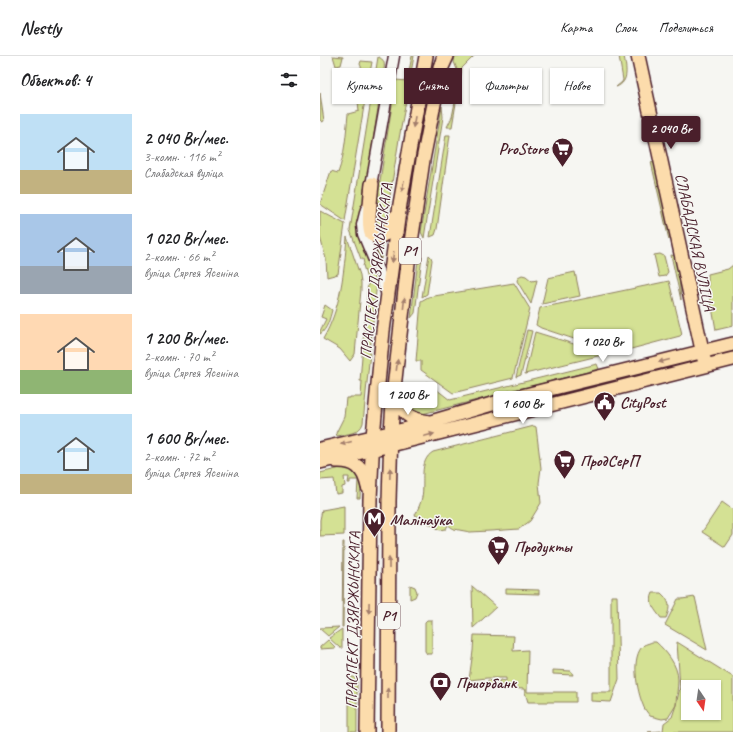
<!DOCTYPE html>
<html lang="ru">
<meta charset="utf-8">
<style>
body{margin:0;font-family:Caveat,sans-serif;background:#f6f6f6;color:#202124;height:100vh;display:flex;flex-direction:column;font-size:15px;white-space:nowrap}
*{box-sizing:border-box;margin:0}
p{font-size:13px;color:#757577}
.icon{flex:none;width:22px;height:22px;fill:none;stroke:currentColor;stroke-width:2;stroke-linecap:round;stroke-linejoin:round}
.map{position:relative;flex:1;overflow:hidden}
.panel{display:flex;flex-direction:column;background:#fff;width:320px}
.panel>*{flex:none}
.guide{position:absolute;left:12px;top:12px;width:341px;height:36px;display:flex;gap:8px}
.needle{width:26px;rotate:167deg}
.tools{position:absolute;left:361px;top:624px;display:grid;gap:8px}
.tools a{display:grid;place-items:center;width:40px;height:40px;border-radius:0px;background:#fff;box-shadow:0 1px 3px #0004;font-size:20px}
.price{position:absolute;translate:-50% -34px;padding:0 9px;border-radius:4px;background:#fff;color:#222;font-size:13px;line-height:26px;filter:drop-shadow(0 1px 2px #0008)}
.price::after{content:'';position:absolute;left:50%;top:24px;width:12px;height:9px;margin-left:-6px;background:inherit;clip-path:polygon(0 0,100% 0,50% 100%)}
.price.current{background:#4a1f2b;color:#fff}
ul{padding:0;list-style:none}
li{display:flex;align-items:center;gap:12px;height:100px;padding:0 20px}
li span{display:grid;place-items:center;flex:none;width:112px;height:80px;border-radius:0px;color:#555}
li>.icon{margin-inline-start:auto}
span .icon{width:48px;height:48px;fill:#fffc;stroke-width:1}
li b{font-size:17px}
h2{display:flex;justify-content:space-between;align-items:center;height:48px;padding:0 20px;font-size:17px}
.chip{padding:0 14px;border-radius:0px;background:#fff;box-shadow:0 1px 3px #0004;font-size:14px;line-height:36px}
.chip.current{background:#4a1f2b;color:#fff}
header{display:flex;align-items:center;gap:24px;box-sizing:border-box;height:56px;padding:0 20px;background:#fff;border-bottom:1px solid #e0e0e0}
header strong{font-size:19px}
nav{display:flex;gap:22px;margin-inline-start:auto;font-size:14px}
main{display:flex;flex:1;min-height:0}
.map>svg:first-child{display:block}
.green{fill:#d4e194;stroke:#8f8060;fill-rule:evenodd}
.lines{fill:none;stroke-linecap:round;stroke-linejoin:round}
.minor-casing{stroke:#4a1f2b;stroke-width:13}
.major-casing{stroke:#4a1f2b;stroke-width:16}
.highway-casing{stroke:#4a1f2b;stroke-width:18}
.minor{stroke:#f6f6f2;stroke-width:10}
.major{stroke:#fcdcac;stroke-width:13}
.highway{stroke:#fcdcac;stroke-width:15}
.oneway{fill:#a37e6c}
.labels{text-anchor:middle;stroke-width:3;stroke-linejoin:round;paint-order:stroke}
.shield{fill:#f6f6f2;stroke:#7e6067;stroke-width:1}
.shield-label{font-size:15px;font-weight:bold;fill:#4a1f2b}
.poi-label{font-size:16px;font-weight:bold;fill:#4a1f2b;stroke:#f6f6f2;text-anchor:start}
.street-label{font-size:16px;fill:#4a1f2b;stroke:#f6f6f2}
</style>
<header>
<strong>Nestly</strong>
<nav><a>Карта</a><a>Слои</a><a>Поделиться</a></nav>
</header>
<main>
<section class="panel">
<h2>Объектов: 4<svg class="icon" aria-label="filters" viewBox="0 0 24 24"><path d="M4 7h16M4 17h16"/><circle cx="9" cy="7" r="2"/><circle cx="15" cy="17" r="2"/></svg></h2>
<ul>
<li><span style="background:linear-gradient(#bfe0f5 70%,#c2b280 0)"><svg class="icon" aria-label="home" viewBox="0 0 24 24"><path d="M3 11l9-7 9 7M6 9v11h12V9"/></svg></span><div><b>2 040 Br/мес.</b><p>3-комн. · 116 m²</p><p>Слабадская вуліца</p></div></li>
<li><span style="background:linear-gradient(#a9c7e8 65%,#9aa5b1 0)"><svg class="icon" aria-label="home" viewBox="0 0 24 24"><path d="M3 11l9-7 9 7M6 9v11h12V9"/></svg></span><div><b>1 020 Br/мес.</b><p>2-комн. · 66 m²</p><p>вуліца Сяргея Ясеніна</p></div></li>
<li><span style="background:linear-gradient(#ffd9b3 70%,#8fb573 0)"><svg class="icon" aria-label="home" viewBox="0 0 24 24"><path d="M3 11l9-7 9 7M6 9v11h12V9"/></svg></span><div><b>1 200 Br/мес.</b><p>2-комн. · 70 m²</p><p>вуліца Сяргея Ясеніна</p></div></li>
<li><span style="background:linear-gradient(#bfe0f5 75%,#c2b280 0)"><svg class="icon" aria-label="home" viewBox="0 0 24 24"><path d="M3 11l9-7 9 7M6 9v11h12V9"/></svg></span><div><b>1 600 Br/мес.</b><p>2-комн. · 72 m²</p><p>вуліца Сяргея Ясеніна</p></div></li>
</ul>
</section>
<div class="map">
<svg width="413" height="676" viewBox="0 0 413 676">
<rect width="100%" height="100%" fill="#f6f6f2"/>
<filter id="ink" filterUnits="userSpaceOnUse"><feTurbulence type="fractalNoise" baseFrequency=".025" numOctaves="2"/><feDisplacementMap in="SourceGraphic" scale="8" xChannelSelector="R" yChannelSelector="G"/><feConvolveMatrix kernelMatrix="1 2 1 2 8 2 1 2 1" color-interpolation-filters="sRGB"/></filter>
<g filter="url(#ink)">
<!-- green -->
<path class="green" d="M13 0 23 1 21 9 16 10Z
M92 0H94L79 83 65 171 60 178 53 169 76 24 87 25Z
M135 0H154L142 12 132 71H127L132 61 140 21 134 6Z
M299 0H304C306 11 310 26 296 31L302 26 303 24Z
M58 1C64 3 65 7 64 13L40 168 57 225 43 367C40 378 26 378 17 380L16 377 24 361 26 342H30V341H41L42 325H40L48 227 43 209 44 208 43 203H41L30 174Z
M41 5 52 6 48 27 40 8Z
M45 33 46 38 25 165 0 148 11 115 18 117C25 98 26 78 28 58L39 55 37 35Z
M0 37 4 65 2 66 0 64Z
M122 50 123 61 104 182 101 176Z
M126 79H130L117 173 115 179 110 181Z
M331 106 336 108 351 177 349 184Z
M0 155 25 168 18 218 7 221 6 203 0 181Z
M27 181 40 219 41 227V234L35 298 30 305 20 293 3 283C21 252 24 216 27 181Z
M63 185 61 203 58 204 50 186Z
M340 198 344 200 348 216 345 220 339 221 334 199Z
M109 199 111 201 112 204 107 238 102 241Z
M351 199 356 200 358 208 361 244Z
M102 201 95 257 91 262 98 205Z
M413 209V270L396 274 388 229V218L408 213Z
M255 216 260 240 222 248 228 222Z
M202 219 206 220 212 225 217 224 211 248 197 225 198 221Z
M349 225 361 274 362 278 360 280 296 297 221 272 216 269 220 252Z
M194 227 210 253 193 322 133 337 101 314V305H96L101 245 108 241Z
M5 249 12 254C10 262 7 274 0 278V275L6 263 1 261Z
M207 274 212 275 201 319 196 321Z
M215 276 286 298 205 318Z
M361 306V309L84 380 83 379 173 356 196 347Z
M277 308 279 313 98 359 91 358 84 340 94 341V345H100L102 328 107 326 130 344Z
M214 370 216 371 221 412 219 427 221 447 210 465 199 473 170 475 150 476 134 473 128 469 126 473 120 474 95 459C98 453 101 447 102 441 105 426 98 405 113 396Z
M25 411 31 412 41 422 40 442H37L38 424H30V427H28L29 421H24L25 430 22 431V437L16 438 14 423 0 424V417Z
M402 446 413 454V479L405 491 382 476Z
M24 450V479L0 480V464L2 454Z
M23 486H24L23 571H22Z
M90 529 95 531 97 536 95 541 90 543Z
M152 530 176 551 153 572Z
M186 533 219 534V538L186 537Z
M333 537H341C350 545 351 551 346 562H341C335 554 328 547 333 537Z
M291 540H297L299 623 291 646 271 645V636H291Z
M375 541 387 594 345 569 358 543H362Z
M107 564H112V598H107L105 595V566Z
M19 571 8 580 0 573V572Z
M22 573V592H20L9 582Z
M154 579 194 580 193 595 208 594 207 636H256V646H208L204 633 187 632 186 629H167L168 624 179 626 180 624 186 625V622H167L149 624 153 595Z
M8 584 16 592 0 593V591Z
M332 586H336C346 595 358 609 358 624 358 632 356 641 356 649L360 631 357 586 413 621V676H328L343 675 344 667 352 661 356 649 348 662 342 663 330 660C327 656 324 653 323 649 317 635 310 600 324 589 326 588 330 587 332 586ZM368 631H394V657H368Z
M233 614 251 615 253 619 233 618Z
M29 621H34L37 626V676H29Z"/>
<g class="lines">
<defs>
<path id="minor" d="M50 135 74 0
M46 153 42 169 43 178 61 221 67 239"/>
<path id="major" d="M318 0 384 303
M52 128C51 137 47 170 51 177 53 180 56 181 59 181L67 177 75 161
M76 337C82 358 88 363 109 366
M0 393 87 373 189 343 413 288
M16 405C35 404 44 412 48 431
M0 406 71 389 413 303
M47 676 50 443 53 380 63 275 80 148 106 0
M68 676 69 445 71 376 74 332 88 207 103 104 123 2"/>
<path id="highway" d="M121 11 126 0"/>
</defs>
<!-- minor casing -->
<use href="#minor" class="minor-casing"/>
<!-- major casing -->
<use href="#major" class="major-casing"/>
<!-- highway casing -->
<use href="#highway" class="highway-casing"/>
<!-- minor -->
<use href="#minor" class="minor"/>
<!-- major -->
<use href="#major" class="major"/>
<!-- highway -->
<use href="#highway" class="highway"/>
</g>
<!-- one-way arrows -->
<defs><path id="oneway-solid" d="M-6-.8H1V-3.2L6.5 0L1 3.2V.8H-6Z"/></defs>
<g class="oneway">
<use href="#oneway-solid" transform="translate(94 66) rotate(100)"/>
<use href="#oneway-solid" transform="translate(83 130) rotate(99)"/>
<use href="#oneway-solid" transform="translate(73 201) rotate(98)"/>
<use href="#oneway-solid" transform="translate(84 247) rotate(-84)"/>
<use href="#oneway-solid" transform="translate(344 305) rotate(166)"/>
<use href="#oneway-solid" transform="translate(77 309) rotate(-83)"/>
<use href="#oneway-solid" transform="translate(109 379) rotate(-14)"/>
<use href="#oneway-solid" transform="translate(26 387) rotate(166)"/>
<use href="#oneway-solid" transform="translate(70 417) rotate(-88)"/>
<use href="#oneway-solid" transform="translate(69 507) rotate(-90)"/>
<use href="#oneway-solid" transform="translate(49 552) rotate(91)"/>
<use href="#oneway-solid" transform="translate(68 637) rotate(-90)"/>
</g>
</g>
<!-- icons -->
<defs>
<symbol id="supermarket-pin" viewBox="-11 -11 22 30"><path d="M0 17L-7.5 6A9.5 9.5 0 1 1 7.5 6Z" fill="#4a1f2b" stroke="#f6f6f2"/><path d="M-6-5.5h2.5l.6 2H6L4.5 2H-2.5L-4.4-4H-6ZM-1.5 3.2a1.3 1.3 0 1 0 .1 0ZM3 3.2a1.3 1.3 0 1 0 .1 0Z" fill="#fff"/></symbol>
<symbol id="civic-pin" viewBox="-11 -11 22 30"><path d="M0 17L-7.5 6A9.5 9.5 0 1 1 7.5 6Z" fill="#4a1f2b" stroke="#f6f6f2"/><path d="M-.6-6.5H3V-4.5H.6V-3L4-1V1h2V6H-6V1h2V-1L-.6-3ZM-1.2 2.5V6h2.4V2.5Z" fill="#fff"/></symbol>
<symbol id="metro-pin" viewBox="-11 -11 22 30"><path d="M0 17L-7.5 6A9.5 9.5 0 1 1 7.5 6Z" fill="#4a1f2b" stroke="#f6f6f2"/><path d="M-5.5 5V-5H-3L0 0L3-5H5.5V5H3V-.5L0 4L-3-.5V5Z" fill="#fff"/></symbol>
<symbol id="bank-pin" viewBox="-11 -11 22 30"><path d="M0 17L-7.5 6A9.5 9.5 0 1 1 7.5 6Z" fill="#4a1f2b" stroke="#f6f6f2"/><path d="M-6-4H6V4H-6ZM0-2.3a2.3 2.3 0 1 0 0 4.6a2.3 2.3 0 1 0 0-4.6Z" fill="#fff"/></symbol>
</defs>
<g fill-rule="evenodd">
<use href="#supermarket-pin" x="230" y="80" width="25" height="34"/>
<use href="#civic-pin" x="272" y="334" width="25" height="34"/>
<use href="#supermarket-pin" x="232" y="392" width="25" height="34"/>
<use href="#metro-pin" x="42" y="450" width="25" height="34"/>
<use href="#supermarket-pin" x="166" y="478" width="25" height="34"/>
<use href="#bank-pin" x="108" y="614" width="25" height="34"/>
</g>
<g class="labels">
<!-- shield labels -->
<g class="shield">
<rect x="79" y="182" width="22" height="26" rx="3"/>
<rect x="58" y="547" width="22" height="26" rx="3"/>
</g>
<g class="shield-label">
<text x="90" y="200">Р1</text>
<text x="69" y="565">Р1</text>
</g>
<!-- poi labels -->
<g class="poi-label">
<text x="228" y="98" text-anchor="end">ProStore</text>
<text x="300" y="352">CityPost</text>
<text x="260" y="410">ПродСерП</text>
<text x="70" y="469">Малінаўка</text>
<text x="194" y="496">Продукты</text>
<text x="136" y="632">Приорбанк</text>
</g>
<!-- street labels -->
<g class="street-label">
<text transform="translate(376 186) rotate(78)" y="6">СЛАБАДСКАЯ ВУЛІЦА</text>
<text transform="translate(55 215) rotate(-83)" y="6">ПРАСПЕКТ ДЗЯРЖЫНСКАГА</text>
<text transform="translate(32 564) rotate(-89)" y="6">ПРАСПЕКТ ДЗЯРЖЫНСКАГА</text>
</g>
</g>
</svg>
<div class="tools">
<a><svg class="needle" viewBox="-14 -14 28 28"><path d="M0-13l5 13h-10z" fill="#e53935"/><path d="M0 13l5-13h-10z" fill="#757577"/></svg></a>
</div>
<b class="price current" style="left:351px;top:94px">2 040 Br</b>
<b class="price" style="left:283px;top:307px">1 020 Br</b>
<b class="price" style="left:88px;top:360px">1 200 Br</b>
<b class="price" style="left:203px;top:369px">1 600 Br</b>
<div class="guide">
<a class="chip">Купить</a>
<a class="chip current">Снять</a>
<a class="chip">Фильтры</a>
<a class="chip">Новое</a>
</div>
</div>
</main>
